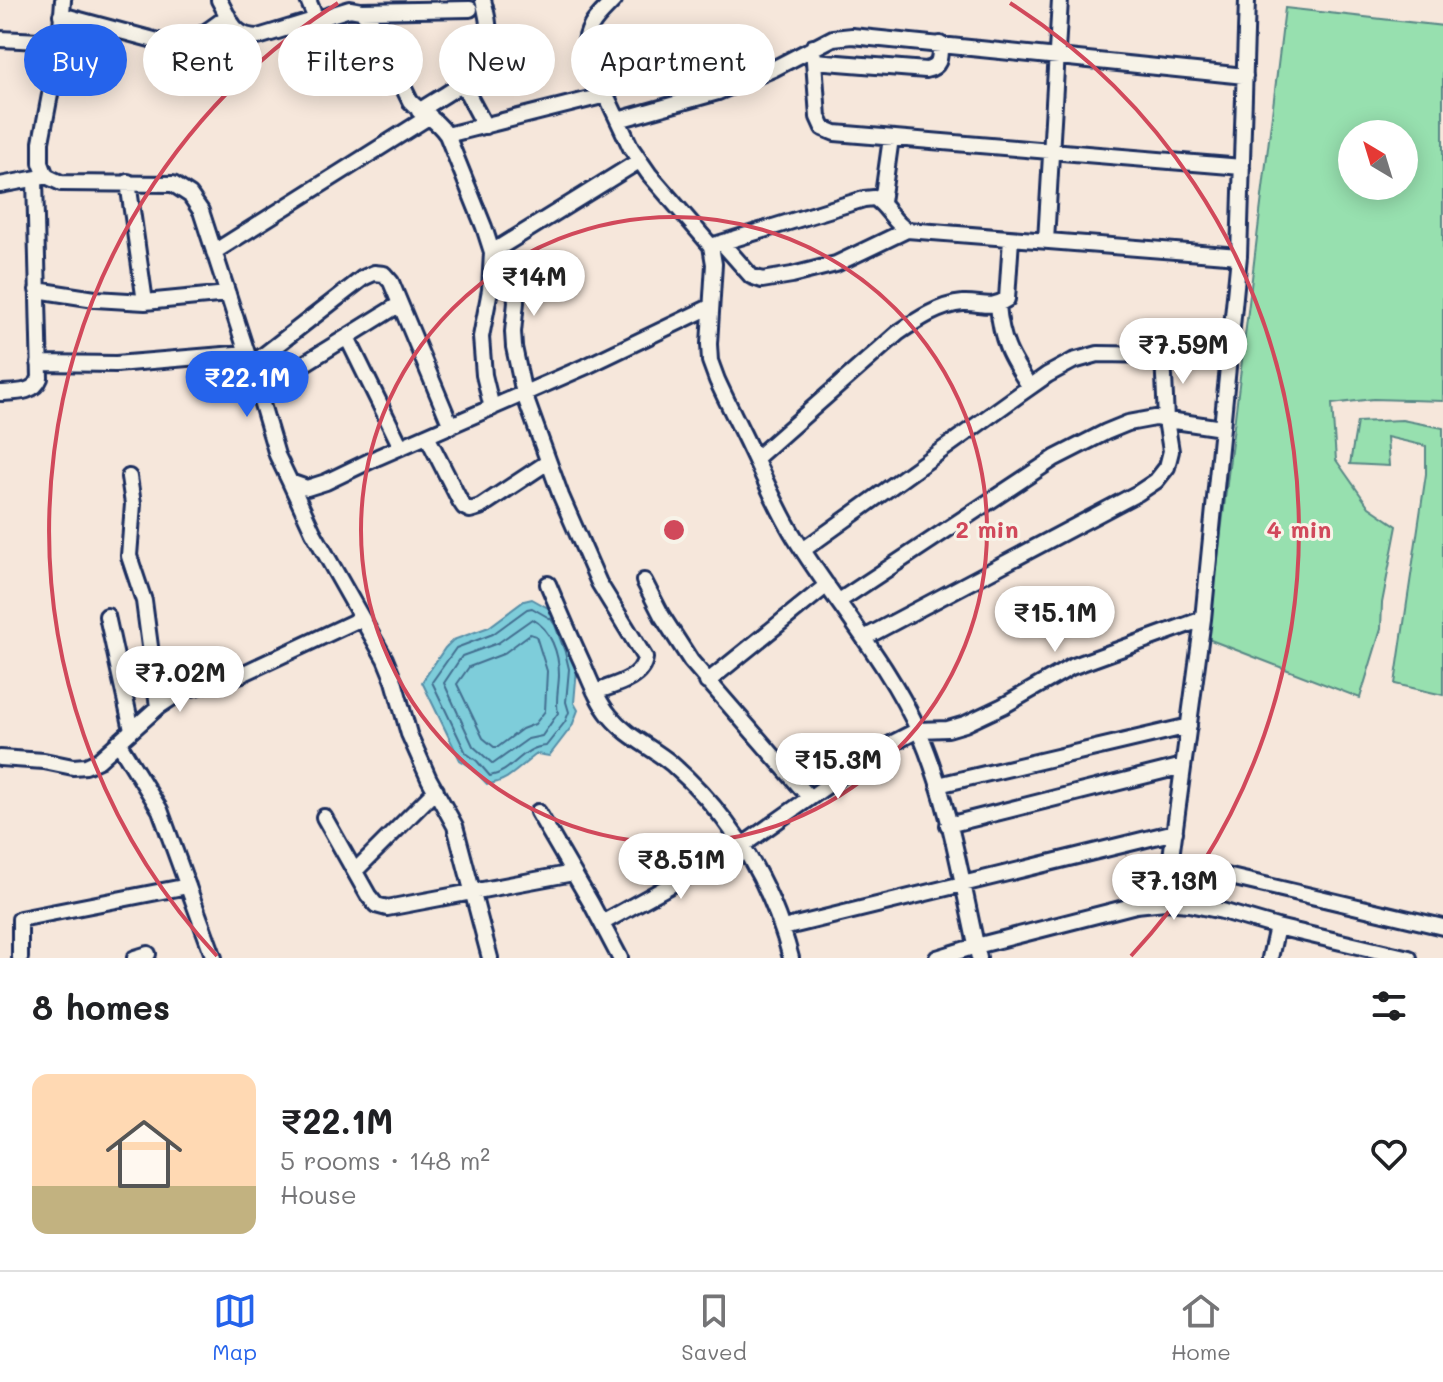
<!DOCTYPE html>
<meta charset="utf-8">
<style>
body{margin:0;font-family:Mali,sans-serif;background:#f2f2f2;color:#202124;height:100vh;display:flex;flex-direction:column;font-size:30px;white-space:nowrap}
*{box-sizing:border-box;margin:0}
p{font-size:26px;color:#757577}
.icon{flex:none;width:44px;height:44px;fill:none;stroke:currentColor;stroke-width:2;stroke-linecap:round;stroke-linejoin:round}
.map{position:relative;height:958px;overflow:hidden}
.details{display:flex;flex-direction:column;background:#fff;flex:1}
.details>*{flex:none}
.hud{position:absolute;left:24px;top:24px;width:800px;height:72px;display:flex;gap:16px}
.needle{width:52px;rotate:322deg}
.fabs{position:absolute;left:1338px;top:120px;display:grid;gap:16px}
.fabs a{display:grid;place-items:center;width:80px;height:80px;border-radius:50%;background:#fff;box-shadow:0 4px 20px #0003;font-size:40px}
.price{position:absolute;translate:-50% -68px;padding:0 18px;border-radius:28px;background:#fff;color:#222;font-size:26px;line-height:52px;filter:drop-shadow(0 2px 4px #0008)}
.price::after{content:'';position:absolute;left:50%;top:48px;width:24px;height:18px;margin-left:-12px;background:inherit;clip-path:polygon(0 0,100% 0,50% 100%)}
.price.selected{background:#2563eb;color:#fff}
ul{padding:0;list-style:none}
li{display:flex;align-items:center;gap:24px;height:200px;padding:0 32px}
li span{display:grid;place-items:center;flex:none;width:224px;height:160px;border-radius:16px;color:#555}
li>.icon{margin-inline-start:auto}
span .icon{width:96px;height:96px;fill:#fffc;stroke-width:1}
li b{font-size:34px}
h2{display:flex;justify-content:space-between;align-items:center;height:96px;padding:0 32px;font-size:34px}
.pill{padding:0 28px;border-radius:36px;background:#fff;box-shadow:0 4px 20px #0003;font-size:28px;line-height:72px}
.pill.selected{background:#2563eb;color:#fff}
.tab-bar{display:flex;justify-content:space-around;align-items:center;height:112px;border-top:2px solid #e0e0e0;background:#fff;font-size:22px;color:#757577}
.tab-bar a{display:grid;justify-items:center;gap:4px}
.tab-bar .selected{color:#2563eb}
.map>svg:first-child{display:block}
.green{fill:#97e0af;stroke:#598886;stroke-width:2;fill-rule:evenodd}
.water{fill:#7ecdda;stroke:#568ea8;stroke-width:2}
.lines{fill:none;stroke-linecap:round;stroke-linejoin:round}
.shore{stroke:#436e90;stroke-width:2}
.minor-casing{stroke:#1b2f5e;stroke-width:20}
.minor{stroke:#f7f3e8;stroke-width:14}
.ring{fill:none;stroke:#d1495b;stroke-width:4}
.centre{fill:#d1495b;stroke:#f7f3e8;stroke-width:4}
.ring-label{font-size:24px;text-anchor:middle;font-weight:bold;fill:#d1495b;stroke:#f7f3e8;stroke-width:6;stroke-linejoin:round;paint-order:stroke}
</style>
<div class="map">
<svg width="1443" height="958" viewBox="0 0 1443 958">
<rect width="100%" height="100%" fill="#f6e7db"/>
<filter id="ink" filterUnits="userSpaceOnUse"><feTurbulence type="fractalNoise" baseFrequency=".0125" numOctaves="2"/><feDisplacementMap in="SourceGraphic" scale="16" xChannelSelector="R" yChannelSelector="G"/><feConvolveMatrix kernelMatrix="1 2 1 2 8 2 1 2 1" color-interpolation-filters="sRGB"/></filter>
<g filter="url(#ink)">
<!-- green -->
<path class="green" d="M1285 8 1443 26V401L1373 399 1332 404 1336 460 1369 507 1397 526 1382 603 1381 629 1360 698 1208 639ZM1352 134H1404V186H1352Z
M1402 420 1443 428V695L1395 684 1426 474V446L1387 437 1389 466 1350 464 1357 422Z"/>
<!-- water -->
<path class="water" d="M532 599 557 613 573 650 577 668 574 703 578 710 572 726 549 756 537 754C521 765 508 783 487 784L471 767 460 760 422 682 445 648 453 640 489 627 524 601Z"/>
<g class="lines">
<!-- shore -->
<path class="shore" d="M532 608 551 619 555 625 565 652 569 669 566 702 569 712 565 722 546 746C521 747 513 772 490 776L477 761 466 753 432 682 456 648 493 634 527 609Z
M532 619C551 629 559 654 559 674 559 687 555 700 558 713L542 736 528 739 493 764 473 746 444 683 462 656 498 643Z
M530 634 536 636 547 671 545 711 535 724 522 729 498 747H494L483 738 457 684 469 667 503 654Z"/>
<defs>
<path id="minor" d="M63 0 60 42 41 142V163L46 176 61 183 173 184 190 195 201 211 247 353 277 455 290 482 307 488 326 482 378 457 589 365 710 307
M219 0C230 19 233 37 258 37L350 9 361 11 370 19 410 101C423 115 436 118 447 135L484 227 492 252 490 290 481 337 484 375 492 408
M308 0 316 19
M614 0C598 17 586 25 585 50L631 148 649 174 711 246 714 264 709 344 710 361 717 380C727 402 738 423 749 446 764 477 777 509 795 538 836 604 889 663 920 734 950 804 962 884 979 958
M361 11 470 9
M61 15 169 44C194 44 208 30 228 16
M0 39 60 42
M813 47 818 117 823 128 835 133 1242 167
M814 61 926 70C941 67 940 57 940 44
M462 83 485 126
M419 111C470 78 503 69 483 0
M618 120 718 92 773 69 833 38 852 36 1245 76
M447 135 606 95
M128 182 145 302
M0 185 43 177
M882 202 891 138
M1046 241 1060 0
M722 243 751 276 762 280 792 275 836 264 907 230
M711 246 864 199 874 198C888 206 893 223 907 230L1239 256
M214 252 430 116
M492 252 639 161
M492 270 515 291 516 302 513 332 514 347 524 394 561 496 599 583 645 658C642 680 613 685 595 692
M37 290 95 299 145 302 228 294
M998 305C1001 341 1010 357 1030 387
M347 337 401 447
M39 363 116 364 247 353
M251 365 363 278 374 273 384 274 391 282 451 426
M256 383 287 373 302 365 400 304
M0 393C14 392 34 394 40 378L35 179
M427 436 460 501 464 507 470 510 480 507 548 462
M755 459 898 333C917 320 939 305 963 303 981 302 990 310 1007 299L1011 239
M129 477 133 504 129 556 144 601 158 707
M290 482 313 532 385 659 394 681 409 734 429 779 455 826 490 958
M803 550 1020 394 1047 375 1073 361 1098 354 1229 356
M644 581 662 616 691 661 809 797
M548 584C559 610 570 636 582 662 590 680 597 700 610 716 627 737 652 747 672 764 731 816 771 882 791 958
M839 601 1055 458 1106 432 1128 423 1155 418 1222 428
M107 616 132 730
M864 638 1138 493 1156 481 1167 467 1171 451 1166 420 1163 354
M707 682 827 585
M118 742 160 810 214 958
M0 758 44 761 73 767 86 766 99 760 158 707 184 690 242 674 362 618
M938 785 1189 726
M538 812 591 903 620 958
M324 817 368 895 376 905 387 908 573 873
M948 825 1183 766
M1171 863 1443 927
M355 871 436 790
M1165 902 1203 619 1239 256 1247 0
M602 923 743 845 862 761 887 746 918 730 948 729 965 724 1003 706 1071 667 1203 619
M783 928 1175 832
M20 958V919L188 886
M135 958 148 954
M937 958 976 946 1136 905 1165 902 1189 904 1222 911 1277 927 1409 958
M1270 958 1277 927"/>
</defs>
<!-- minor casing -->
<use href="#minor" class="minor-casing"/>
<!-- minor -->
<use href="#minor" class="minor"/>
</g>
</g>
<!-- distance rings -->
<g class="ring">
<circle cx="674" cy="530" r="313"/>
<path d="M217 956A625 625 0 0 1 338 3M1010 3A625 625 0 0 1 1131 956"/>
</g>
<circle cx="674" cy="530" r="12" class="centre"/>
<g class="ring-label">
<text x="987" y="538">2 min</text>
<text x="1299" y="538">4 min</text>
</g>
</svg>
<div class="fabs">
<a><svg class="needle" viewBox="-14 -14 28 28"><path d="M0-13l5 13h-10z" fill="#e53935"/><path d="M0 13l5-13h-10z" fill="#757577"/></svg></a>
</div>
<b class="price" style="left:534px;top:318px">₹14M</b>
<b class="price" style="left:1183px;top:386px">₹7.59M</b>
<b class="price selected" style="left:247px;top:419px">₹22.1M</b>
<b class="price" style="left:1055px;top:654px">₹15.1M</b>
<b class="price" style="left:180px;top:714px">₹7.02M</b>
<b class="price" style="left:838px;top:801px">₹15.3M</b>
<b class="price" style="left:681px;top:901px">₹8.51M</b>
<b class="price" style="left:1174px;top:922px">₹7.13M</b>
<div class="hud">
<a class="pill selected">Buy</a>
<a class="pill">Rent</a>
<a class="pill">Filters</a>
<a class="pill">New</a>
<a class="pill">Apartment</a>
</div>
</div>
<section class="details">
<h2>8 homes<svg class="icon" aria-label="filters" viewBox="0 0 24 24"><path d="M4 7h16M4 17h16"/><circle cx="9" cy="7" r="2"/><circle cx="15" cy="17" r="2"/></svg></h2>
<ul>
<li><span style="background:linear-gradient(#ffd9b3 70%,#c2b280 0)"><svg class="icon" aria-label="home" viewBox="0 0 24 24"><path d="M3 11l9-7 9 7M6 9v11h12V9"/></svg></span><div><b>₹22.1M</b><p>5 rooms · 148 m²</p><p>House</p></div><svg class="icon" aria-label="heart" viewBox="0 0 24 24"><path d="M12 20l-8-8c-3-5 5-10 8-4 3-6 11-1 8 4z"/></svg></li>
</ul>
</section>
<nav class="tab-bar">
<a class="selected"><svg class="icon" aria-label="map" viewBox="0 0 24 24"><path d="M3 6l6-2 6 2 6-2v14l-6 2-6-2-6 2zM9 4v14M15 6v14"/></svg>Map</a>
<a><svg class="icon" aria-label="saved" viewBox="0 0 24 24"><path d="M7 4h10v16l-5-4-5 4z"/></svg>Saved</a>
<a><svg class="icon" aria-label="home" viewBox="0 0 24 24"><path d="M3 11l9-7 9 7M6 9v11h12V9"/></svg>Home</a>
</nav>
